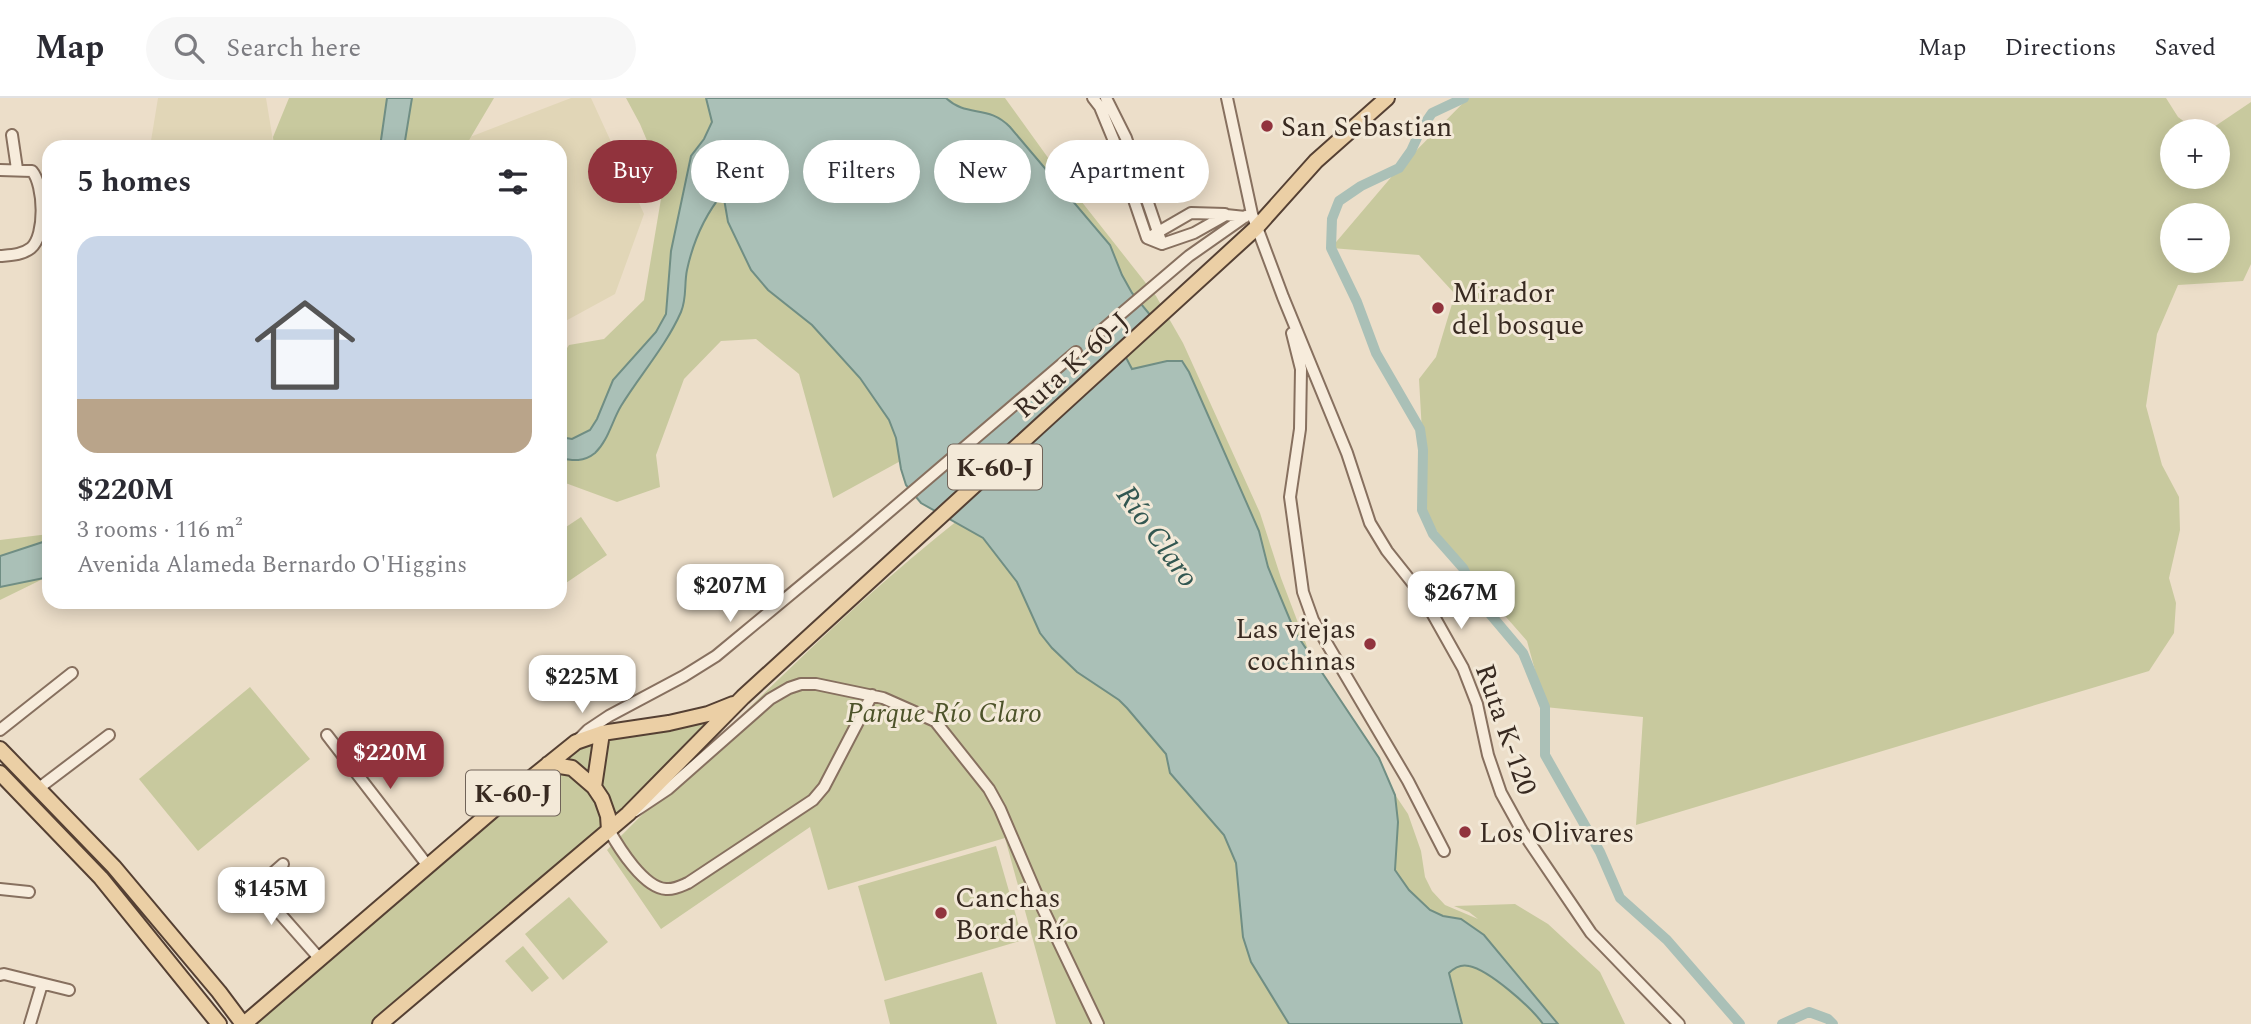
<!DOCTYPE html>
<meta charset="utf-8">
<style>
body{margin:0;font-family:Spectral,serif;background:#f7f7f7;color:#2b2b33;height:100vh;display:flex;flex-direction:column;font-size:26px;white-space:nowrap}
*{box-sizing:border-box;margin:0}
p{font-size:23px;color:#7c7c81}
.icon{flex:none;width:38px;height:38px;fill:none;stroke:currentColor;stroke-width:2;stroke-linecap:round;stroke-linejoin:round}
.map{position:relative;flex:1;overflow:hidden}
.sheet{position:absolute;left:42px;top:42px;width:525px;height:469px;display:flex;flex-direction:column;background:#fff;border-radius:21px;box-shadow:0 4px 18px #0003}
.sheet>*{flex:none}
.guide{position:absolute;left:588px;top:42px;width:665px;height:63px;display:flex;gap:14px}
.buttons{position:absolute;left:2160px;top:21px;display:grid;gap:14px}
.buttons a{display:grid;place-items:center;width:70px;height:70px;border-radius:50%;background:#fff;box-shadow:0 4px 18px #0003;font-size:35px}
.price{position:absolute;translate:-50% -60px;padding:0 16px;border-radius:14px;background:#fff;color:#222;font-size:23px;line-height:46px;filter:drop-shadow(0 2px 4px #0008)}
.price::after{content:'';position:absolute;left:50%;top:42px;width:21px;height:16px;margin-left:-10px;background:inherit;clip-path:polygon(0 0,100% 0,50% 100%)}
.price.active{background:#91333d;color:#fff}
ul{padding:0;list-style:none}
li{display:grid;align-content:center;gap:14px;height:371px;padding:0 35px}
li span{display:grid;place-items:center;height:217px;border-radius:21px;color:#555}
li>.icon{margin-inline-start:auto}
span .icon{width:126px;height:126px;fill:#fffc;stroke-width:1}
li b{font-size:30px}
h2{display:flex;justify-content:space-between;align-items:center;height:84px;padding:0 35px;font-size:30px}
.chip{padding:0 24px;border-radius:32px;background:#fff;box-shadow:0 4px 18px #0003;font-size:24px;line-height:63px}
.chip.active{background:#91333d;color:#fff}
header{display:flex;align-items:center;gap:42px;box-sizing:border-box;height:98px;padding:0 35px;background:#fff;border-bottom:2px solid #e1e1e2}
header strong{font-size:33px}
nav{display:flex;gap:38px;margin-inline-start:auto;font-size:24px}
.search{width:490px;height:63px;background:#f7f7f7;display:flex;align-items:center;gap:18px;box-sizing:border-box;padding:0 24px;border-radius:38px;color:#7c7c81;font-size:26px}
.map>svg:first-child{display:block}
.farmland{fill:#e1d6b7}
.green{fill:#c8c99e;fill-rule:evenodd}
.water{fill:#aac0b7;stroke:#708e84;stroke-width:2}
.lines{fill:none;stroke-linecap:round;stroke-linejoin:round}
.canal{stroke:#aac0b7;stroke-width:10}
.minor-casing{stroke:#87705f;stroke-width:14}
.major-casing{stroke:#554033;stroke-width:18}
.minor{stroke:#f7ecdc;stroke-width:10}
.major{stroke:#ebcfa5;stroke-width:14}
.poi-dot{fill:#91333d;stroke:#f3e9d8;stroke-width:2.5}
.labels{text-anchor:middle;stroke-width:6;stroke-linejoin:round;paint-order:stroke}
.shield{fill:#f3e9d8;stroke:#706358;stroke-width:2}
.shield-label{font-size:26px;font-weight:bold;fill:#382a21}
.poi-label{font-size:28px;fill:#382a21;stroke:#f3e9d8;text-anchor:start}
.street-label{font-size:28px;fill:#382a21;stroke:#f3e9d8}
.park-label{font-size:28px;font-style:italic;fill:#4d532a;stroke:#f3e9d8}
.water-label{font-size:30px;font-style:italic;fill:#325751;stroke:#f3e9d8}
</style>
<header>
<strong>Map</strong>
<div class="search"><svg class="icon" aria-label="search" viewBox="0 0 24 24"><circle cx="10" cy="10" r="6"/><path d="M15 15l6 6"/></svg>Search here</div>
<nav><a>Map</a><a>Directions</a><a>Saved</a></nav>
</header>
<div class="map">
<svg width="2251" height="926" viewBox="0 0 2251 926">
<rect width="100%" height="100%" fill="#ecdec9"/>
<!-- farmland -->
<path class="farmland" d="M158 0H266L274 49H150Z
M571 0H591L644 116 615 196 560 226V49H465L470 39Z"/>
<!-- green -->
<path class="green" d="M289 0H494L465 49H274L273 39Z
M626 0H1005L1059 75 1156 198 1183 245 1260 415 1281 480 1322 588 1408 716 1421 753 1425 779 1432 793 1445 807 1478 821 1469 814 1454 808 1515 806 1548 826 1600 874 1625 926H1293L1265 885 1289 926H1056L1005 740 828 792 810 729 661 831 607 752C722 637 835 519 963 418L906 360 833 400 799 276 756 241 721 243 684 281 656 357 660 389 617 404 560 383V261L569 247 604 241 644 202 664 83 640 26Z
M1468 0H2166L2178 19 2197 33H2172V79H2217V33H2208L2251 4V166L2243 183 2178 187 2157 236 2146 308 2162 367 2179 399 2180 432 2169 480 2176 505 2174 535 2149 573 1636 727 1643 619 1545 609 1527 543 1463 470 1422 412 1423 352 1419 281 1436 259 1455 196 1419 157 1331 150 1399 70ZM2172 117H2217V163H2172Z
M581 419 607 457 566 485 560 476V433Z
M49 436V478L0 502V442Z
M250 589 310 661 198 753 139 681Z
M708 625 623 713 373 926H251L569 655 598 641 660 634Z
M996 748 1023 842 885 883 858 788Z
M569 799 608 844 563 882 525 836Z
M523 848 549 880 532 894 505 863Z
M982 874 997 926H890L884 902Z"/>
<!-- water -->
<path class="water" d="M387 0H412L404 49H380Z
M706 0H946C967 20 988 6 1010 29L1110 147 1122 177 1132 195 1151 218 1122 252 1132 271 1167 263H1182L1189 274 1259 433 1268 469 1295 534 1379 660 1395 697 1398 724 1395 772 1409 792 1430 812 1443 818 1461 821 1484 837 1558 926H1543C1531 909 1489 872 1469 868 1461 866 1454 870 1449 875L1462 926H1289L1251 864 1243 839 1236 765 1224 737 1170 675 1166 656 1127 610 1119 602 1077 574 1052 550 1040 535 1017 484 983 440 921 405 906 387 901 371 896 340 889 322 860 280 812 227 768 192 751 172 728 124 723 95C705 117 693 144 687 172 684 186 687 200 681 214 666 248 640 277 621 308 612 323 608 343 595 355 584 364 573 363 560 360V339L572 341 590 332 597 321 613 282 656 234 666 216 671 153 691 58 704 41 712 24Z
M49 442V479L0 489V458Z"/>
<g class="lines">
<!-- canal -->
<path class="canal" d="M1464 0 1432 15 1421 31 1411 53 1399 70 1361 88 1339 103 1332 121 1331 150 1357 204 1376 255 1420 331 1423 352 1422 412 1433 436 1463 470 1480 504 1523 555 1545 609V657L1600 754 1620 800 1667 842 1740 926
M1782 926 1809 914 1828 921 1833 926"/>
<defs>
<path id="minor" d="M1093 0 1100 9 1114 43 1147 140 1162 146 1194 135 1226 117 1245 119
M1106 0 1126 40 1162 146
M1227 0 1252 116 1283 199 1347 355 1370 425 1387 453 1422 497 1463 570 1477 606 1488 657 1501 695 1522 733 1591 835 1679 926
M12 37 17 71
M0 72 32 73C44 87 46 137 31 150 22 157 11 157 0 158
M1153 137 1191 115 1225 116
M1292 235 1301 271 1300 331 1290 399 1303 494 1313 522 1408 683 1444 753
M1095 238 1189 158 1246 118
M0 632 72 575
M327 637 428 768
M577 643 588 632 609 618 684 578 716 558 856 442 1076 254
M39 690 109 637
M635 713 668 691 770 601 789 590 801 586H816L883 600 935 623 989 691 1000 711 1043 811 1098 926
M609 732C619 750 644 790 666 791 674 792 681 788 688 785L813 702 824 689 872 597
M246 777 319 860
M257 789 283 766
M0 791 29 794
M0 877 4 876 69 892
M30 926 42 886"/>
<path id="major" d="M602 635 594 689 602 701 608 718 609 732
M0 651 114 769 219 894 243 926
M548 666 572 670 594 689
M0 675 101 780 219 926
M244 926 520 689 576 644 602 635 669 625 708 616 733 606
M380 926 628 716 743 599 1256 130 1316 63 1387 0"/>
</defs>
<!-- minor casing -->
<use href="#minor" class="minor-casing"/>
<!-- major casing -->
<use href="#major" class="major-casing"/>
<!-- minor -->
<use href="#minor" class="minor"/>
<!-- major -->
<use href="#major" class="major"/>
</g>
<!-- markers -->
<g class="poi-dot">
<circle cx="1267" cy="28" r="7"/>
<circle cx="1438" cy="210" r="7"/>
<circle cx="1370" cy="546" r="7"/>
<circle cx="1465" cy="734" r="7"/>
<circle cx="941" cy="815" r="7"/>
</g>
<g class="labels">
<!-- shield labels -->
<g class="shield">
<rect x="948" y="346.5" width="94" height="45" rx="5"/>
<rect x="466" y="672.5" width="94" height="45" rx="5"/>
</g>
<g class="shield-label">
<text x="995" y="378">K-60-J</text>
<text x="513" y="704">K-60-J</text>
</g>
<!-- poi labels -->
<g class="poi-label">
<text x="1281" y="38">San Sebastian</text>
<text x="1452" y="204">Mirador<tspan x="1452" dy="32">del bosque</tspan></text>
<text x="1356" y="540" text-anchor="end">Las viejas<tspan x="1356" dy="32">cochinas</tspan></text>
<text x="1479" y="744">Los Olivares</text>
<text x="955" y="809">Canchas<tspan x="955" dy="32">Borde Río</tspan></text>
</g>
<!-- street labels -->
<g class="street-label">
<text transform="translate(1071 266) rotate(-42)" y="10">Ruta K-60-J</text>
<text transform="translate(1507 631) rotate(71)" y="10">Ruta K-120</text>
</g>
<!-- park labels -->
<g class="park-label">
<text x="944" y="624">Parque Río Claro</text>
</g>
<!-- water labels -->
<g class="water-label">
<text transform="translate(1158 438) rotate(54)" y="10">Río Claro</text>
</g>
</g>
</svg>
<div class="buttons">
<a>+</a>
<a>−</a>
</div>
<b class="price" style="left:730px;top:526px">$207M</b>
<b class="price" style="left:1461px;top:533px">$267M</b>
<b class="price" style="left:582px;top:617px">$225M</b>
<b class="price active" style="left:390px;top:693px">$220M</b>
<b class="price" style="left:271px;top:829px">$145M</b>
<div class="guide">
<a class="chip active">Buy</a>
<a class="chip">Rent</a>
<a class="chip">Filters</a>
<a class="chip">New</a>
<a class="chip">Apartment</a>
</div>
<section class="sheet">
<h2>5 homes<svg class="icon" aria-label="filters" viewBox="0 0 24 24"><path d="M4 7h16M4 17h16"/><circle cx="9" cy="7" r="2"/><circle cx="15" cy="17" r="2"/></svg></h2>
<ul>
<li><span style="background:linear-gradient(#c9d6e8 75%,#b9a48a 0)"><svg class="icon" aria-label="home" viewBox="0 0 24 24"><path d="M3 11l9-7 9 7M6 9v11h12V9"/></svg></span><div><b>$220M</b><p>3 rooms · 116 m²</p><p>Avenida Alameda Bernardo O'Higgins</p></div></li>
</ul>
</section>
</div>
